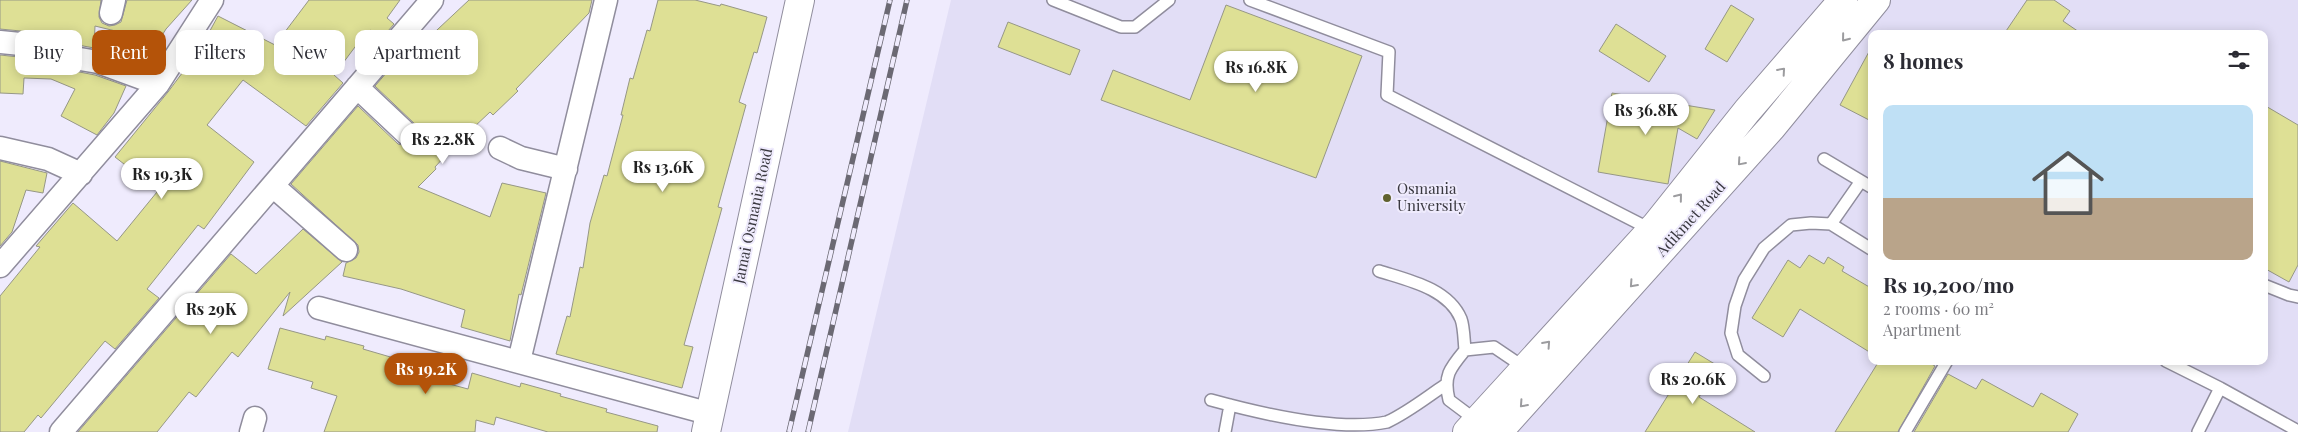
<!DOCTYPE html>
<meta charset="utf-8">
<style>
body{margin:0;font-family:"Playfair Display",serif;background:#f2f2f3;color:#2b2b33;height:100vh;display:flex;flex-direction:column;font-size:19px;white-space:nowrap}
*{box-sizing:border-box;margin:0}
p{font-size:16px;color:#7c7c81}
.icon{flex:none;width:28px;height:28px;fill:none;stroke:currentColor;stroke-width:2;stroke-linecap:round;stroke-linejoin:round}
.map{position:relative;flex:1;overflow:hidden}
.sheet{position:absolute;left:1868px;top:30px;width:400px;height:335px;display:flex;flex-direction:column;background:#fff;border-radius:10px;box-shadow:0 2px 12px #0003}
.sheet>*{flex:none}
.banner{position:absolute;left:15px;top:30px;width:475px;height:45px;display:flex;gap:10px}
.price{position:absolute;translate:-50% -42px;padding:0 11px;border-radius:18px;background:#fff;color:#222;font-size:16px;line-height:32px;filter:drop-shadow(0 1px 2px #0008)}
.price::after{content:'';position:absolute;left:50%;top:30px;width:15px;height:11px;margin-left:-8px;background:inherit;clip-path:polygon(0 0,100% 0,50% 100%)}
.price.current{background:#b45309;color:#fff}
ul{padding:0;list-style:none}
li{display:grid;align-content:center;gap:10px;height:265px;padding:0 15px}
li span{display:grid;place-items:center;height:155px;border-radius:10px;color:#555}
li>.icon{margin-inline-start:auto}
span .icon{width:90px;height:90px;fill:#fffc;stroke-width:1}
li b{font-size:21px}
h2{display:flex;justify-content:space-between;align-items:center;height:60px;padding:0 15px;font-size:21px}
.pill{padding:0 18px;border-radius:10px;background:#fff;box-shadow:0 2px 12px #0003;font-size:18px;line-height:45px}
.pill.current{background:#b45309;color:#fff}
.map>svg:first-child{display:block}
.built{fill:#e2def6;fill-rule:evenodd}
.building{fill:#dee095;stroke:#969786}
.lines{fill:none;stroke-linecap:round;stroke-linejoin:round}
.lane-casing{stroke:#908d9d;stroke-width:14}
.street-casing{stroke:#908d9d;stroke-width:25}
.secondary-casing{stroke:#908d9d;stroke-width:30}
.primary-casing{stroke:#908d9d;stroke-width:30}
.lane{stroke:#fff;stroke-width:11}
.street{stroke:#fff;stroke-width:22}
.secondary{stroke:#fff;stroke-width:28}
.primary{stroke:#fff;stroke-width:28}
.rail-casing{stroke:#6b6973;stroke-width:5.5}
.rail{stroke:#efebfd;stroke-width:4;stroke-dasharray:11;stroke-linecap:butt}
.oneway{stroke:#9c9c9f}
.poi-dot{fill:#60612e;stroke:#efebfd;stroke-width:2}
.labels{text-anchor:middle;stroke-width:4;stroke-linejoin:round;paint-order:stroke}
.poi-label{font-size:15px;fill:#39383f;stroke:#efebfd;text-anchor:start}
.street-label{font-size:15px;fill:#39383f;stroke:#efebfd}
</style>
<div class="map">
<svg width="2298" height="432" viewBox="0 0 2298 432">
<rect width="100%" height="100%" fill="#efebfd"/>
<!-- built -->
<path class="built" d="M951 0H2298V432H848ZM1871 34H2264V361H1871Z"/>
<!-- building -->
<path class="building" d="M0 0H101L99 17 102 23 109 26 115 25 121 22 127 0H192L166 29 154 48 132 35 95 26 94 48 78 45 52 34 0 29Z
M309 0H400L387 18 394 24 382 38 370 30 360 44 358 43 334 75 343 83 306 126 243 80 207 125 254 162 204 229 198 225 147 289 159 298 115 349 105 341 41 418 38 415 24 432H0V296L40 247 36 246 73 203 117 241 157 192 156 189 115 157 168 92 200 49 218 16 275 45Z
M469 0H592L589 13 516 89 518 91 493 115 490 112 456 144 435 167 436 169 418 187 490 217 502 183 546 193 521 295 519 294 510 341 461 327 465 310 401 289 343 276 346 263 356 258 359 252 358 245 291 184 358 106 398 144 410 147 416 143 420 137 416 125 375 86 415 40 422 44Z
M658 0H695L720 6 721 4 767 17 757 53 754 52 739 102 746 105 718 207 722 208 684 345 693 347 682 388 556 354 567 316 570 317 580 267 583 268 590 223 604 175 607 176 623 115H621L630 78 633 79 647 30 650 31Z
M2027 0H2054L2070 11 2063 21 2082 34H2004Z
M1226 5 1362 56 1316 178 1101 100 1113 70 1190 100Z
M1731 5 1754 19 1727 62 1705 49Z
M1008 22 1080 50 1070 75 998 47Z
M1616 24 1666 56 1649 82 1599 51Z
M1871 48V121L1840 105Z
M0 55 47 60 69 70 95 75 126 86 114 113 97 135 61 116 75 89 51 79 24 78 23 94 0 93Z
M1612 93 1715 110 1697 139 1678 128 1668 184 1598 172Z
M2264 105 2298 125V265L2289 282 2264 268Z
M0 161 47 173 43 193 26 190 12 232 0 246Z
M303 229 342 262 283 316 290 292 238 357 232 352 196 397 189 392 157 432H78L231 254 256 274Z
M1809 255 1824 264 1828 257 1844 267 1842 271 1871 288V353L1800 309 1783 337 1752 318 1788 260 1800 268Z
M280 328 325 340 326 336 364 346 363 349 411 363 408 373 468 389 472 373 520 387 521 383 561 394 560 396 607 409 606 412 658 426 657 432H548L496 417 494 425 476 420 475 432H324L337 396 311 388 313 382 268 369Z
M1695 352 1718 366 1699 397 1755 432H1645Z
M1879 361H1926L1935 366 1898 432H1835Z
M1948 374 1976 389 1982 379 2033 407 2041 393 2078 414 2068 432H1914Z"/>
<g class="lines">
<defs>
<path id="lane" d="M1053 0 1121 27H1135L1169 0
M1250 0 1389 52 1387 95 1652 230
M1824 159 1871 187
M1831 224 1861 181
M1379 271C1407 280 1448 288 1461 319 1464 327 1464 341 1465 350
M2264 285 2289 295 2298 297
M2166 361 2220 388 2198 432
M1764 376 1738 355 1731 333 1735 306 1744 280 1764 248 1791 225 1811 223 1831 224 1871 249
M2220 388 2298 431
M1211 400C1262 414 1338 432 1387 422 1407 413 1427 397 1445 385
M1477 421 1449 400C1443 376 1450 368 1465 350L1494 347 1525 368
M1225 432 1230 405
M1905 432 1947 361"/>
<path id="street" d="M111 13 114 0
M0 42 50 47 74 58 98 62 158 84
M357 87 407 134
M0 148 48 159 81 174
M500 148 521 158 566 169
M273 186 346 250
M0 266 158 84 212 0
M319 308 711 414
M519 361 606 0
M61 432 432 0
M251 432 255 418"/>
<path id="secondary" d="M706 432 800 0"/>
<path id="primary" d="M1467 432 1656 225 1747 111 1843 0
M1498 432 1772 127 1876 0"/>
</defs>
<!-- lane casing -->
<use href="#lane" class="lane-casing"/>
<!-- street casing -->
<use href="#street" class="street-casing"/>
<!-- secondary casing -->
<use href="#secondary" class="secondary-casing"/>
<!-- primary casing -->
<use href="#primary" class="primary-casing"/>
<!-- lane -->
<use href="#lane" class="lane"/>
<!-- street -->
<use href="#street" class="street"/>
<!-- secondary -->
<use href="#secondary" class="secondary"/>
<!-- primary -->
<use href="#primary" class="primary"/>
<defs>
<path id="rail" d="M789 432 890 0
M808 432 907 0"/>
</defs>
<!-- rail casing -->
<use href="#rail" class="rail-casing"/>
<!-- rail -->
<use href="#rail" class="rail"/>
</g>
<!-- one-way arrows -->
<defs><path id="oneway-chevron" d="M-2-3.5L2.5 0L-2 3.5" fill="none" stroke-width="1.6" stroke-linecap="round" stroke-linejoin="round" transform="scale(1.25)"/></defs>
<g class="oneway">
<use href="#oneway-chevron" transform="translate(1845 38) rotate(129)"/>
<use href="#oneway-chevron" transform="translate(1782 71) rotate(-49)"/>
<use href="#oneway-chevron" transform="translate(1741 162) rotate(131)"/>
<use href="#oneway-chevron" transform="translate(1679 197) rotate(-51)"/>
<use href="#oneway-chevron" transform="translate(1633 284) rotate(132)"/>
<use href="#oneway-chevron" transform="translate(1547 344) rotate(-48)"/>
<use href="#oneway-chevron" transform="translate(1523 404) rotate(132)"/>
</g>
<!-- markers -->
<circle class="poi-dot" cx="1387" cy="198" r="5"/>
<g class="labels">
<!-- poi labels -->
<g class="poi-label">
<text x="1397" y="194">Osmania<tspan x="1397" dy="17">University</tspan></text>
</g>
<!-- street labels -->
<g class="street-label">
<text transform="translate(753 216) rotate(-78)" y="5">Jamai Osmania Road</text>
<text transform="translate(1691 219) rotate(-48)" y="5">Adikmet Road</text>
</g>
</g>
</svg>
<b class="price" style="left:1256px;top:93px">Rs 16.8K</b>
<b class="price" style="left:1646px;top:136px">Rs 36.8K</b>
<b class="price" style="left:443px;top:165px">Rs 22.8K</b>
<b class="price" style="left:663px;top:193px">Rs 13.6K</b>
<b class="price" style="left:162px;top:200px">Rs 19.3K</b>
<b class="price" style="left:211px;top:335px">Rs 29K</b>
<b class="price current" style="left:426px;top:395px">Rs 19.2K</b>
<b class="price" style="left:1693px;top:405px">Rs 20.6K</b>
<div class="banner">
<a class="pill">Buy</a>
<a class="pill current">Rent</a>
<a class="pill">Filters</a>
<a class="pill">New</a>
<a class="pill">Apartment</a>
</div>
<section class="sheet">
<h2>8 homes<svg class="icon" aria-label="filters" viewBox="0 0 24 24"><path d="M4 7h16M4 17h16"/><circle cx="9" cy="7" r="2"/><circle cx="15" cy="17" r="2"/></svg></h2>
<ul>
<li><span style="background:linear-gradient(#bfe0f5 60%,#b9a48a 0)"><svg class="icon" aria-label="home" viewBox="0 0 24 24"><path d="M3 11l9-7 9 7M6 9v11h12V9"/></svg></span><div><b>Rs 19,200/mo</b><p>2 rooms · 60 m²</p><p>Apartment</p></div></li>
</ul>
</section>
</div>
